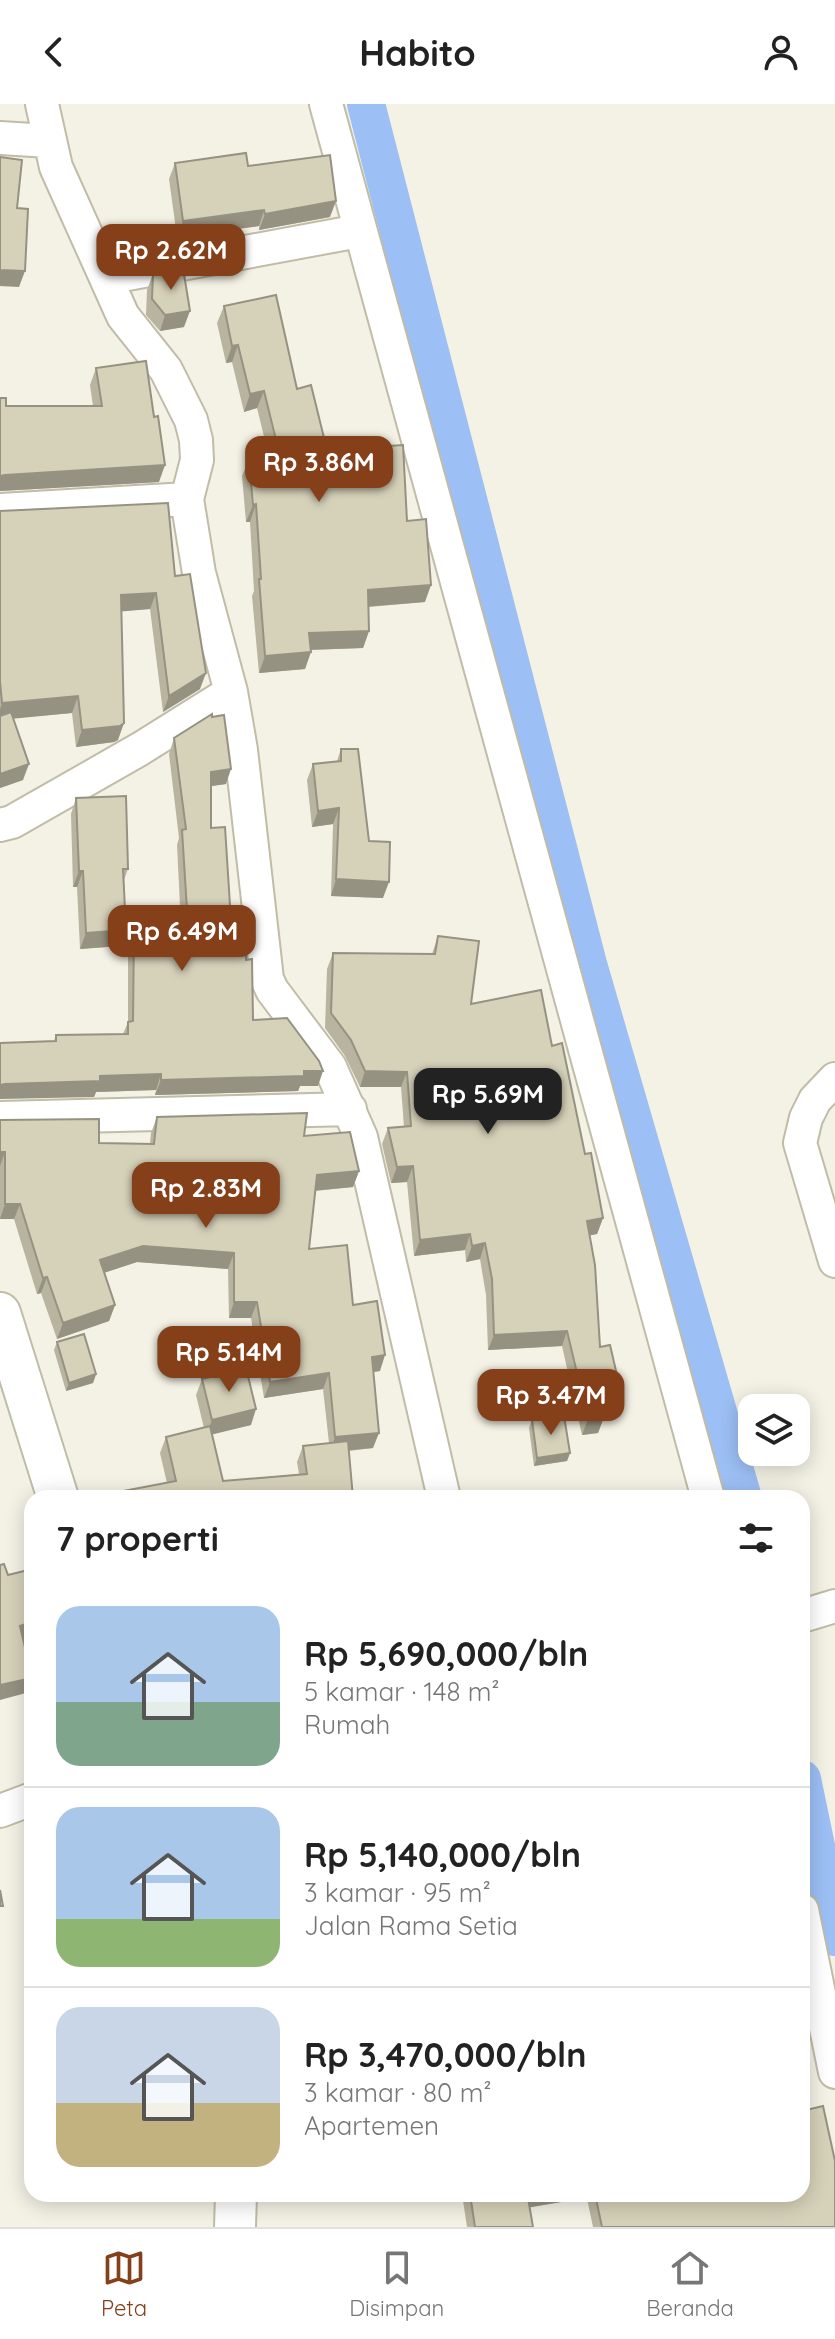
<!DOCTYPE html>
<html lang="id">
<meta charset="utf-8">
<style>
body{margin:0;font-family:Quicksand,sans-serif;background:#f6f6f6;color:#222;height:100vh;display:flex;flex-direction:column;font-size:30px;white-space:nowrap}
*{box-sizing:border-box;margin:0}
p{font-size:26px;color:#767676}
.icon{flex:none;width:44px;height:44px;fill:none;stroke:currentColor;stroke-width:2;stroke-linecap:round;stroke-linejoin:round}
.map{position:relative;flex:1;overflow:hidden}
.drawer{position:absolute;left:24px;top:1386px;width:786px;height:712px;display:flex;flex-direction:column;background:#fff;border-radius:24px;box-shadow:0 4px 20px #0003}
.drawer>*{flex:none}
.buttons{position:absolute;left:738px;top:1290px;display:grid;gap:16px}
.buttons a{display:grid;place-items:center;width:72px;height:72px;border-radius:16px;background:#fff;box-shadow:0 4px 20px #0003;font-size:40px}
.price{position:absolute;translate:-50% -68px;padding:0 18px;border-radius:16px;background:#85401a;color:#fff;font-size:26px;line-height:52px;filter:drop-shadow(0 2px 4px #0008)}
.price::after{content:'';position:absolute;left:50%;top:48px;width:24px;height:18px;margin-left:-12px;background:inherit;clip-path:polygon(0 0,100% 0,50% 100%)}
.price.active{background:#222;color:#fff}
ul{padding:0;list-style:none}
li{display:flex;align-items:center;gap:24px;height:200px;padding:0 32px}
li+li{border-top:2px solid #e0e0e0}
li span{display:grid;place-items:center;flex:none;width:224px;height:160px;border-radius:24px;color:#555}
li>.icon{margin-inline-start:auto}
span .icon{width:96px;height:96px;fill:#fffc;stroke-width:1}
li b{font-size:34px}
h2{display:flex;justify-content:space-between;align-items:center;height:96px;padding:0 32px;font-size:34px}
header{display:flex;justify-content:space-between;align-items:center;height:104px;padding:0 32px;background:#fff;font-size:36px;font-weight:700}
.tabs{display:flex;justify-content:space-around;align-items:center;height:112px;border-top:2px solid #e0e0e0;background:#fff;font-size:22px;color:#767676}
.tabs a{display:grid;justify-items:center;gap:4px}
.tabs .active{color:#85401a}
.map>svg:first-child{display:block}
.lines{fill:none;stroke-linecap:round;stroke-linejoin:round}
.canal{stroke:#9cbff5;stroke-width:38}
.minor-casing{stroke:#c0bca7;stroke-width:36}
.tertiary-casing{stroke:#c0bca7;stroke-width:44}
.minor{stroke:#fff;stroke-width:32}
.tertiary{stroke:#fff;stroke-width:40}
.wall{fill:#b8b49f}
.shaded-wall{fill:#969282}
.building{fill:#d6d1b9;stroke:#969282;stroke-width:2}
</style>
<header><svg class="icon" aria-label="back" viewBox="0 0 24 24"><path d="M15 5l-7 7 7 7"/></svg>Habito<svg class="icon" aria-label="person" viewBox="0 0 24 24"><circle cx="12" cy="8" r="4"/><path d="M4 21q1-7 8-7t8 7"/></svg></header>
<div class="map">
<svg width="835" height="2123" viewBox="0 0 835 2123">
<rect width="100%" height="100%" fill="#f4f2e5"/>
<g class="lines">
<!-- canal -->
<path class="canal" d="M366 0 588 860 743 1394
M802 1675 835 1833"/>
<defs>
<path id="minor" d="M42 0 56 63 123 212 166 266 191 316 196 336 197 356 187 395 199 469 231 588 241 646 267 875 272 886 330 963 361 1033 444 1394
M326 0 708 1394
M0 34 49 37
M106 174 359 127
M0 406 187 395
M0 721 12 718 140 645 231 588
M835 975 815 996 806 1014 800 1039 835 1157
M0 1014 350 1005
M802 1512 835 1502
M0 1707 32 1695
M802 1806 835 1968"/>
<path id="tertiary" d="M0 1209 58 1394
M235 2123 236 2090"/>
</defs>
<!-- minor casing -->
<use href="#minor" class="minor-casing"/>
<!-- tertiary casing -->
<use href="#tertiary" class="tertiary-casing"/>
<!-- minor -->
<use href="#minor" class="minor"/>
<!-- tertiary -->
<use href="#tertiary" class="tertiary"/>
</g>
<!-- wall -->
<path class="wall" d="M175 59 248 62 330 113 259 126V122L177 133 169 75Z
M153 170 184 223 160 227 146 211 147 186Z
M224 202 297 285 327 346 407 417 425 498 369 503V527L363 544 311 546 305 565 259 569 252 492 254 487 250 418H246L242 372 249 355 269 353 257 304 244 308 232 258 226 259 217 219Z
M96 264 159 378 0 387V294L6 302H93L90 281Z
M0 407 175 472 200 585 163 608 150 505 121 507 118 636 114 638 76 643 72 609 13 614 23 676 0 684Z
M174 634 226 680 211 682V724L231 817 246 856 253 916 318 982H300L298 987 155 991 156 986 96 988 94 993 54 937 56 931 123 930 128 918V837L134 822H181L177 741 179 734 169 650Z
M341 645 369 737 383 794 331 792 333 720 312 723 307 676 313 660 337 657Z
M76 694 128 765 124 776 126 826 120 842 80 845 77 783H73L71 710Z
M438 832 471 900 552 942 603 1114 597 1130 590 1131 600 1243 614 1299 603 1302 604 1313 598 1329 582 1331 562 1242 488 1246 486 1191 480 1155 466 1158 465 1146 414 1152 407 1078 391 1079 382 1040 388 1024 404 1023 401 983H360L345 952 325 924 327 865 333 849 432 850Z
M157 1013 304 1032 359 1067 353 1083 315 1087 309 1145 353 1201 380 1267 373 1268V1344L349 1347 353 1394H120L123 1387 167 1379 160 1349 166 1333 204 1324 196 1291 202 1275 251 1321 212 1330 223 1377 299 1370 297 1358 303 1342 329 1339 323 1285 264 1294 251 1214H229L228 1165 137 1158 104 1169 115 1201 109 1217 57 1235 41 1189 37 1190 14 1115H0V1016L99 1039 150 1040 151 1029Z
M57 1238 96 1270 93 1279 66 1287 54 1246Z
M532 1316 570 1349 567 1357 534 1362 529 1324Z
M462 2090H581L579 2095 530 2103 533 2123H467Z
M586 2090H802L835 2123H593Z"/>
<!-- shaded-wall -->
<path class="shaded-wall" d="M336 97 330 113 259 126 265 110Z
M264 106 259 122 177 133 183 117Z
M0 166 25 167 19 183 0 182Z
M190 207 184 223 160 227 165 211Z
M238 241 232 258 226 259 232 242Z
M264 287 257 304 244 308 250 290Z
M165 361 159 378 0 387V372L5 371Z
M256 400 250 418H246L253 401Z
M431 481 425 498 362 503 368 486Z
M156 489 150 505 115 508 121 491Z
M369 527 363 544 303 546 309 529Z
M311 548 305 565 259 569 265 552Z
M206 569 200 585 163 608 169 592Z
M78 592 72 609 0 616V605L2 599Z
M124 619 118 636 114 638 76 643 82 626Z
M29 660 23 676 0 684V670Z
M231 665 226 680 205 683 211 668Z
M339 704 333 720 312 723 318 707Z
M79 767H83L77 783H73Z
M336 775 389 778 383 794 331 792Z
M126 826 120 842 80 845 86 829Z
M304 967H323L318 982H300L298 987 155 991 161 976Z
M365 967 407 968 401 983H360Z
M161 970 156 986 96 988 94 993 0 995V981L5 980 100 972Z
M0 1048H5L0 1062Z
M413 1062 407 1078 391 1079 397 1063Z
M359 1067 353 1083 311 1087 317 1071Z
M5 1100H20L14 1115H0Z
M603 1114 597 1130 582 1133 587 1117Z
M470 1130 465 1146 414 1152 420 1136Z
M485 1139 480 1155 466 1158 472 1142Z
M143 1142 234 1149 228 1165 137 1158 94 1172 100 1156Z
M47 1173 41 1189 37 1190 43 1174Z
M234 1198H257L251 1214H229Z
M115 1201 109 1217 57 1235 63 1219Z
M567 1227 562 1242 488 1246 494 1231Z
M385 1251 380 1267 366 1269 372 1253Z
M329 1269 323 1285 264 1294 270 1278Z
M96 1270 93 1279 66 1287 69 1279Z
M620 1284 614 1299 596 1303 602 1288Z
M256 1305 251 1321 206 1332 212 1316Z
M604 1313 598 1329 582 1331 588 1315Z
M379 1329 373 1344 330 1348 335 1333Z
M570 1349 567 1357 534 1362 537 1354Z
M32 1518V1532L14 1538 20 1522Z
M32 1574 26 1589 0 1596V1581Z
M529 2090H581L579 2095 526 2104Z"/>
<!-- building -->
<path class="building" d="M246 49 248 62 330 51 336 97 265 110 264 106 183 117 175 59Z
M0 53 22 56 17 104 28 105 25 167 0 166Z
M183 164 190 207 165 211 152 195 153 170Z
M276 191 297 285 311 281 327 346 403 341 407 417 426 415 431 481 368 486 369 527 309 529 311 548 265 552 259 475H261L256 400 253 401 249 355 280 352 264 287 250 290 238 241 232 242 224 202Z
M146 257 154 313 158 312 165 361 5 371 0 372V294H6V302H102L96 264Z
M168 399 175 472 190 470 206 569 169 592 156 489 121 491 124 619 120 622 82 626 78 592 2 599 0 577V407Z
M11 608 29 660 0 670V612Z
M212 610V613L224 611 231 665 211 668V724L225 723 231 817H245L246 856 252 855 253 916 287 914 319 957 323 967H304V972L161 976V970L100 972V977L5 980 0 981V939L56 937V931L128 930V918L133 917 134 822H188L182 726 186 725 174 634Z
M341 645H358L369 737 390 738 389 778 336 775 339 704 318 707 313 660 341 657Z
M126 692 128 765H123L126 826 86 829 83 767H79L76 694Z
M438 832 479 837 471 900 541 886 552 942 562 939 585 1050 591 1049 603 1114 587 1117 595 1161 600 1243 610 1241 620 1284 602 1288 604 1313 588 1315 567 1227 494 1231 492 1175 485 1139 472 1142 470 1130 420 1136 413 1062 397 1063 388 1024 411 1022 407 968 365 967 351 936 331 909 333 849 435 850Z
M307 1009 304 1032 350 1028 359 1067 317 1071 309 1145 347 1141 353 1201 377 1197 385 1251 372 1253 379 1329 335 1333 329 1269 270 1278 257 1198H234V1149L143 1142 100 1156 115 1201 63 1219 47 1173 43 1174 20 1100H5V1048H0V1016L99 1015V1039L154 1040 157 1013Z
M84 1230 96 1270 69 1279 57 1238Z
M246 1264 256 1305 212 1316 202 1275Z
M564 1312 570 1349 537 1354 532 1316Z
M210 1322 223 1377 307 1370 303 1342 348 1337 353 1394H124L123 1387 176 1377 166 1333Z
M4 1460 8 1471 32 1465V1518L20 1522 32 1574 0 1581V1461Z
M0 1786 3 1802H0Z
M823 2002 835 2057V2123H602L595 2090H802V2007Z
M470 2090H530V2093L528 2094 533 2123H475Z"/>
</svg>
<div class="buttons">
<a><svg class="icon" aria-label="layers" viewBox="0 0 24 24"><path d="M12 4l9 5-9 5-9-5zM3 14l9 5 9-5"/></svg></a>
</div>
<b class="price" style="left:171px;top:188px">Rp 2.62M</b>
<b class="price" style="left:319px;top:400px">Rp 3.86M</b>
<b class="price" style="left:182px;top:869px">Rp 6.49M</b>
<b class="price active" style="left:488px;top:1032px">Rp 5.69M</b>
<b class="price" style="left:206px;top:1126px">Rp 2.83M</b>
<b class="price" style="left:229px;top:1290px">Rp 5.14M</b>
<b class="price" style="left:551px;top:1333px">Rp 3.47M</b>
<section class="drawer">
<h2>7 properti<svg class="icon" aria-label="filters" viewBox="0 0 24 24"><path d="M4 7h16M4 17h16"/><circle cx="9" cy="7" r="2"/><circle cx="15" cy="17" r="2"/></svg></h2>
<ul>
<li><span style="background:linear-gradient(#a9c7e8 60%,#7fa58c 0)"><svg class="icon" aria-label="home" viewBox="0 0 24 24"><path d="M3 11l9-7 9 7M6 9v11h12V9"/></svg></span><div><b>Rp 5,690,000/bln</b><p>5 kamar · 148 m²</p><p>Rumah</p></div></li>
<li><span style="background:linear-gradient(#a9c7e8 70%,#8fb573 0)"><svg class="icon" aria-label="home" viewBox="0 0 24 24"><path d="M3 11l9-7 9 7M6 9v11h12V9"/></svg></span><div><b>Rp 5,140,000/bln</b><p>3 kamar · 95 m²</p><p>Jalan Rama Setia</p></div></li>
<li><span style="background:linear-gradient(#c9d6e8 60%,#c2b280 0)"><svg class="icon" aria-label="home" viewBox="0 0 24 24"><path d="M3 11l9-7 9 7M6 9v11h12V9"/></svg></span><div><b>Rp 3,470,000/bln</b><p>3 kamar · 80 m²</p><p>Apartemen</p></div></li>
</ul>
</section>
</div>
<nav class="tabs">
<a class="active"><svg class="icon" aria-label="map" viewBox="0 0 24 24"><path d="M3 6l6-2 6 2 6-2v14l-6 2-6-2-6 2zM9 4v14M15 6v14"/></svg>Peta</a>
<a><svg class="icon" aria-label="saved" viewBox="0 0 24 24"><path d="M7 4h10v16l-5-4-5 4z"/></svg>Disimpan</a>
<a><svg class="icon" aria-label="home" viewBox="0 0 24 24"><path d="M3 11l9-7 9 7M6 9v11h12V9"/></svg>Beranda</a>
</nav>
